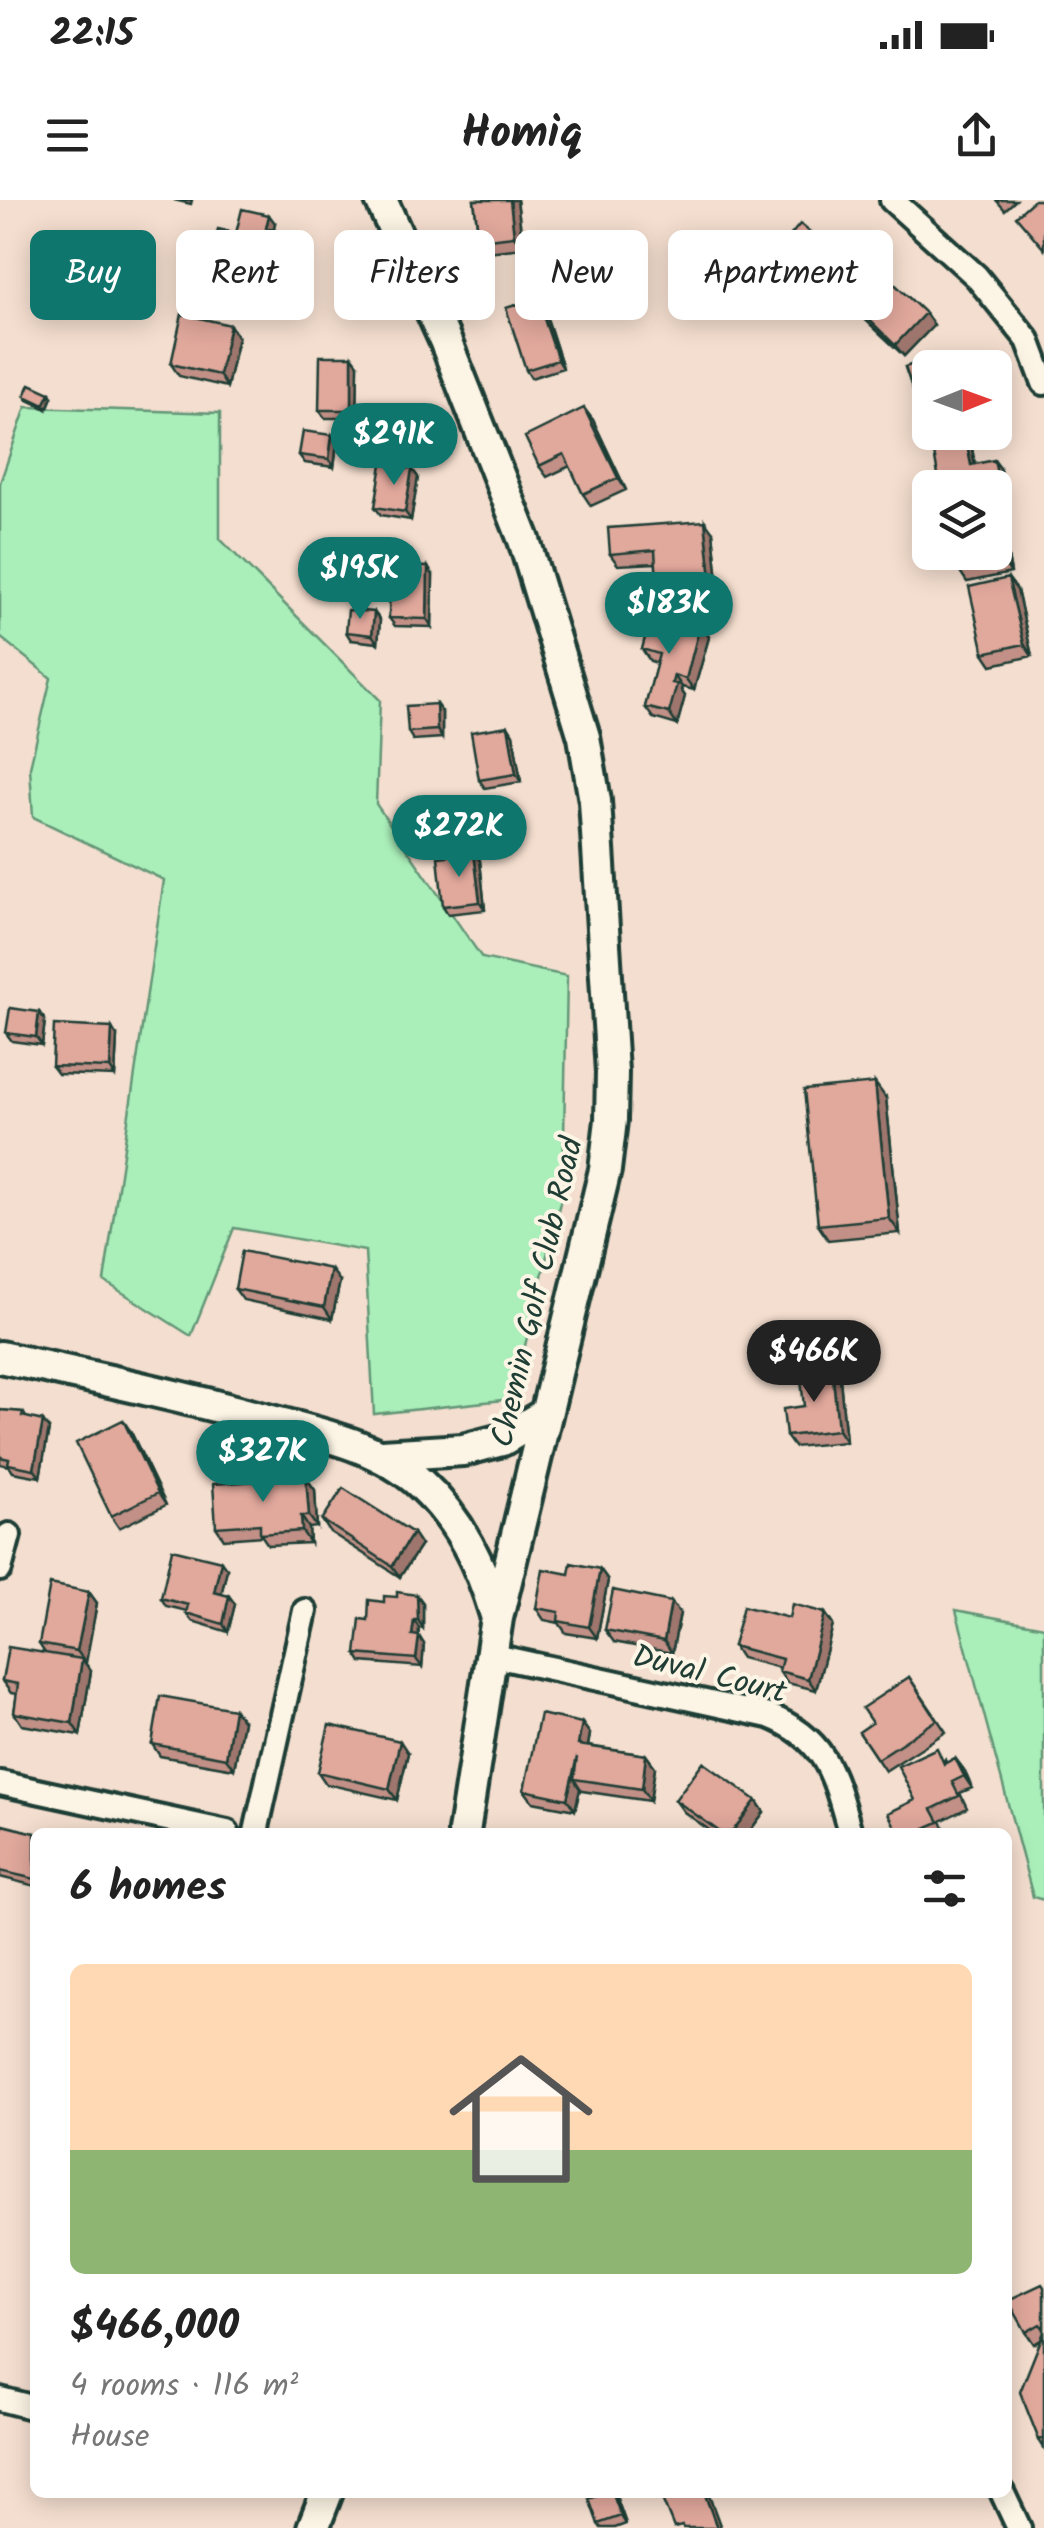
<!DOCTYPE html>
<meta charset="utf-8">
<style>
body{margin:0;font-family:Kalam,sans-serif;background:#f2f2f2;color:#222;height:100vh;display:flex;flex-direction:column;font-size:38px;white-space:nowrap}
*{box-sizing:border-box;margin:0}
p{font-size:32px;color:#767676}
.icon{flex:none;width:55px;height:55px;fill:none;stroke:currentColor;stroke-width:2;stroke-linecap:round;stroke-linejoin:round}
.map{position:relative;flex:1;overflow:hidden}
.panel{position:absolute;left:30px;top:1628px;width:982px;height:670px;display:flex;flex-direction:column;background:#fff;border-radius:15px;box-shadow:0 5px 25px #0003}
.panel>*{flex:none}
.guide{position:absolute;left:30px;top:30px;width:985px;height:90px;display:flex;gap:20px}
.needle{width:65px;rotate:89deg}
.controls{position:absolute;left:912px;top:150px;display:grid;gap:20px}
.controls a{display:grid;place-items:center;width:100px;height:100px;border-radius:15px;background:#fff;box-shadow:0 5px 25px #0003;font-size:50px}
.price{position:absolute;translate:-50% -85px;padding:0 22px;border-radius:35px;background:#0f766e;color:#fff;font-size:32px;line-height:65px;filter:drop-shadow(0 2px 5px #0008)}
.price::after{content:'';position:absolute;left:50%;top:60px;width:30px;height:22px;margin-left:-15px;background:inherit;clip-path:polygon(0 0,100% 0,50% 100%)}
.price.active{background:#222;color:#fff}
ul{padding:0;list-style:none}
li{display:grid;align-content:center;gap:20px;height:530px;padding:0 40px}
li span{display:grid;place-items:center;height:310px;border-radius:15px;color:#555}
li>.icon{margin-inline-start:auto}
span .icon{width:180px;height:180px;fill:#fffc;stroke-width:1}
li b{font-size:42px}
h2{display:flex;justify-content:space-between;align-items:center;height:120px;padding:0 40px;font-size:42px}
.pill{padding:0 35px;border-radius:15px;background:#fff;box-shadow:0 5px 25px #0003;font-size:35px;line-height:90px}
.pill.active{background:#0f766e;color:#fff}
.status{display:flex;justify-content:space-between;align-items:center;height:70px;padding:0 50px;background:#fff;direction:ltr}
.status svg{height:28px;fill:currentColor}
header{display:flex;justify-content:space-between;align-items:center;height:130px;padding:0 40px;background:#fff;font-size:45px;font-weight:800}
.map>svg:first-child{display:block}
.green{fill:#aaefba;stroke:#649677;stroke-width:2.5}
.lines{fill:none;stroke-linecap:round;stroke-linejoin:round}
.minor-casing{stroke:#1f3d34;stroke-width:30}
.tertiary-casing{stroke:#1f3d34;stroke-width:38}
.minor{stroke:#fcf5e5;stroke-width:22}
.tertiary{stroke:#fcf5e5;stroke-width:30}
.wall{fill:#c29086;stroke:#1f3d34;stroke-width:2.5}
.shaded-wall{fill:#9e766d;stroke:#1f3d34;stroke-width:2.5}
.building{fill:#e1a89c;stroke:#1f3d34;stroke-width:2.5}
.labels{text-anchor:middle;stroke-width:8;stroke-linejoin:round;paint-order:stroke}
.street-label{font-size:32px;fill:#1f3d34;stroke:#fcf5e5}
</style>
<div class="status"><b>22:15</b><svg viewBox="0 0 49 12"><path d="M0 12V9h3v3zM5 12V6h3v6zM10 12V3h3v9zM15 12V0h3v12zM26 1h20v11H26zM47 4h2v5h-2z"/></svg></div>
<header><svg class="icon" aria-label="menu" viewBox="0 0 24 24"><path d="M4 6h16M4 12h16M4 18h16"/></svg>Homiq<svg class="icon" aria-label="share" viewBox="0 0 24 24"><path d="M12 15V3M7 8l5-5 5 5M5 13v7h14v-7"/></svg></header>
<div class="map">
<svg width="1044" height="2328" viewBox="0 0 1044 2328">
<rect width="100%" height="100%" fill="#f4decf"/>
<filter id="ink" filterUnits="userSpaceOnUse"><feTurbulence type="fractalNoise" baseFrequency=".01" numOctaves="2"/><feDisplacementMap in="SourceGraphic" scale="20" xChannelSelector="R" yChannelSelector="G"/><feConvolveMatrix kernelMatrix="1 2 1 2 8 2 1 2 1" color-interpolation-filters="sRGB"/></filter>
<g filter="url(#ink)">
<!-- green -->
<path class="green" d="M26 207 220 213V339L380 500 376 604 482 758 567 776 563 990 512 1199 374 1214 365 1051 234 1028 191 1136 104 1081 164 680 33 617 30 567 51 478 0 437V283Z
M956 1410 1044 1427V1700L1033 1697Z"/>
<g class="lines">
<defs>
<path id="minor" d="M892 0 976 76 1028 140 1044 183
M0 1369 9 1335
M490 1455 769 1516C828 1539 834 1577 850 1632
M0 1583 227 1632
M256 1632 305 1411
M0 2199 35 2208
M1002 2292 1019 2328"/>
<path id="tertiary" d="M381 0 445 140 524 340 584 537 595 601 612 872 611 920 605 970 497 1418 464 1632
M0 1157C87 1176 174 1194 260 1218 315 1233 378 1244 421 1284 460 1320 481 1365 496 1415
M382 1255 463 1250 502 1240 544 1215
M313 2328 327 2292"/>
</defs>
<!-- minor casing -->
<use href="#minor" class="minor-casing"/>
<!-- tertiary casing -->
<use href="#tertiary" class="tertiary-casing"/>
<!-- minor -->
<use href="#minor" class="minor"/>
<!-- tertiary -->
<use href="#tertiary" class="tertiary"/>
</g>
<!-- wall -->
<path class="wall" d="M174 0H192L191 4Z
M474 0H517L523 48 487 52 479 40Z
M996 0H1016L1005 10Z
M275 23 273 29 281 38 275 65 220 52 214 44 236 33Z
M776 53 848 67 825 96 782 61Z
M850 101 925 113 934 125 904 156 858 113Z
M543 106 563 168 531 178 526 170Z
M238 137 227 187 179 176 171 164Z
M352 156 358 164 357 218H325L319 210Z
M932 158 939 168H930V229L922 217 905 167Z
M25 196 52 197 47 209 28 200Z
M593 220 626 290 591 306 583 294 570 266 547 277 539 266Z
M332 235 337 243 334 267 305 263 299 255Z
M971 243 975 264 1000 268 1005 291 995 293V288H941L940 286Z
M412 269 418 277 411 320 381 315 375 307Z
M998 303 1011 373 967 382 959 370Z
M713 332 719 391 665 395 657 383 656 363 618 365 610 354Z
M433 375 432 427 395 426 389 418Z
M1008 378 1017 390 1032 456 992 465 984 453Z
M374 412 380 420 378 443 351 440 346 432Z
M700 425 709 437 694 490 682 487 681 490 685 496 677 525 653 518 645 507 657 463 650 461 642 449Z
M442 512V538L413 540 408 532Z
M508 526 513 534 521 582 485 588 479 580Z
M480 661 485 710 448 714 443 706Z
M39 812 45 820 42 845 12 841 6 833Z
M117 836 115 876 58 874 52 866Z
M886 898 900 1033 828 1040 818 1025Z
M340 1081 332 1119 243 1100 235 1089Z
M840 1179 846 1242 794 1247 786 1236 804 1206Z
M0 1210 23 1212 26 1217 49 1229 40 1277 13 1272 9 1266 0 1264Z
M131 1232 166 1305 119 1328 111 1316Z
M306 1278 315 1290 317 1327 309 1328 310 1343 268 1345 262 1336 224 1339 216 1327Z
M322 1320 421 1345 400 1377 330 1332Z
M227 1369 221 1394 229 1396 235 1404 228 1432 192 1421 186 1413 187 1411 166 1406 161 1398Z
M600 1369 608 1380 597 1438 566 1433 559 1423 544 1420 536 1408 569 1374Z
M89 1392 97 1403 85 1463 91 1471 80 1535 22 1525 14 1513 17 1494 11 1493 2 1481 45 1453 39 1444Z
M417 1395 423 1403V1428H419L418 1436 424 1444 422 1467 361 1462 356 1454 368 1420 384 1402 397 1397Z
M671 1402 680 1413 672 1453 614 1442 605 1430Z
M825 1413 833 1425 816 1490 787 1483 779 1471 780 1468 741 1458 733 1446 789 1418Z
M909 1477 946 1532 885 1571 859 1532 872 1523Z
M243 1521 234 1569 160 1556 152 1544Z
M582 1523 590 1534 588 1546 646 1555 655 1567 650 1601 582 1591 580 1589 575 1610 533 1602 524 1590Z
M408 1553 397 1600 326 1584 318 1572Z
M955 1558 964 1570 972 1588 960 1593 967 1608 941 1621 946 1632H898L915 1600 945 1559 946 1563Z
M675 1600H756L764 1612 749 1632H712L684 1612Z
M35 1633V1686L0 1677V1637Z
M1044 2087V2248L1039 2240 1041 2140 1034 2144 1026 2132Z
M617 2299 626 2324 615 2328H601L598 2324Z"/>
<!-- shaded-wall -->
<path class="shaded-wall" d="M510 0H517L523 48 514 36Z
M269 15 275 23 272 36 266 28Z
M275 30 281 38 275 65 269 57Z
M843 59 848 67 825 96 819 88Z
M537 98 543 106 563 168 558 160Z
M925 113 934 125 904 156 895 145Z
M230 125 238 137 227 187 219 175Z
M352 156 358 164 357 218 352 210Z
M50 193 52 197 47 209 44 205Z
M584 208 593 220 626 290 618 278Z
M332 235 337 243 334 267 329 259Z
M965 235 971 243 976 273 971 265Z
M994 260 1000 268 1005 291 999 283Z
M412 269 418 277 411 320 405 312Z
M995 299 998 303 1011 373 1003 362 995 321Z
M705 321 713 332 719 391 711 379Z
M428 367 433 375 432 427 427 419Z
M1008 378 1017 390 1032 456 1024 444Z
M374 412 380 420 378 443 372 435Z
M700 425 709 437 694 490 686 479Z
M674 475 682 487 681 490 685 496 677 525 669 513Z
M436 504 442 512V538L437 530Z
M508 526 513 534 521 582 516 574Z
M474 653 480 661 485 710 480 702Z
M39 812 45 820 42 845 36 837Z
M112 828 117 836 115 876 110 868Z
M875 883 886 898 900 1033 889 1018Z
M331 1069 340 1081 332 1119 324 1107Z
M832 1167 840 1179 846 1242 838 1230Z
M123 1220 131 1232 166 1305 158 1293Z
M43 1221 49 1229 40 1277 34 1269Z
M306 1278 315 1290 317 1327 309 1316Z
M301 1316 309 1328 310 1343 302 1331Z
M413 1333 421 1345 400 1377 392 1366Z
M221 1361 227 1369 220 1400 214 1392Z
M600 1369 608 1380 597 1438 589 1427Z
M89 1392 97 1403 86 1463 77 1451Z
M417 1395 423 1403V1428L418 1420Z
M229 1396 235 1404 228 1432 223 1424Z
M671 1402 680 1413 672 1453 664 1441Z
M825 1413 833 1425 816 1490 808 1479Z
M414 1420 419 1428 418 1443 412 1435Z
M419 1436 424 1444 422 1467 416 1459Z
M82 1459 91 1471 80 1535 72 1523Z
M234 1509 243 1521 234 1569 226 1558Z
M582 1523 590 1534 586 1557 578 1545Z
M400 1541 408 1553 397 1600 389 1589Z
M646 1555 655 1567 650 1601 642 1589Z
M577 1557 574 1579 580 1589 575 1610 567 1599Z
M955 1558 964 1570 972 1588 964 1576Z
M756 1600 764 1612 749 1632H732Z
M612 2292 617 2299 626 2324 621 2316Z
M704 2292H706L710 2298 721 2328H717Z"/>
<!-- building -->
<path class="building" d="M474 0H510L514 36 479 40Z
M1034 0H1044V49L1016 16Z
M242 9 269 15 266 28 275 30 269 57 214 44 218 29 236 33Z
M800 24 843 59 819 88 776 53Z
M880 70 925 113 895 145 850 101Z
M537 98 558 160 526 170 506 108Z
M182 114 230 125 219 175 171 164Z
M320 156H352V210H319Z
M932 158 935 168H930V214L922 217 905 167Z
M30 184 50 193 44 205 25 196Z
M584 208 618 278 583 294 564 254 539 266 525 237Z
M303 231 332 235 329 259 299 255Z
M965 235 971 265 994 260 999 283 970 288 969 281 940 286 932 242Z
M382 264 412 269 405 312 375 307Z
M705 321 711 379 657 383 655 350 610 354 608 328Z
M995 321 1003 362 959 370 956 352H995Z
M390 366 428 367 427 419 389 418Z
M1008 378 1024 444 984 453 969 387Z
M348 410 374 412 372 435 346 432Z
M652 412 700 425 686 479 674 475 672 483 677 484 669 513 645 507 659 454 642 449Z
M436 504 437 530 408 532 406 506Z
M508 526 516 574 479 580 471 532Z
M474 653 480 702 443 706 438 657Z
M10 808 39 812 36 837 6 833Z
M54 825 112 828 110 868 52 866Z
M875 883 889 1018 818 1025 804 890Z
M242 1051 331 1069 324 1107 235 1089Z
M832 1167 838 1230 786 1236 783 1209 804 1206 800 1171Z
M0 1210 23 1212 22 1216 43 1221 34 1269 8 1264 9 1259 0 1257Z
M123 1220 158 1293 111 1316 76 1243Z
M306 1278 309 1316H301L302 1331 260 1334V1324L216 1327 213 1284Z
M343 1288 413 1333 392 1366 322 1320Z
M172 1349 221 1361 214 1392 229 1396 223 1424 186 1413 188 1405 161 1398Z
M571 1363 600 1369 589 1427 558 1421 559 1412 536 1408 543 1369 569 1374Z
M50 1384 89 1392 77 1451 39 1444Z
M613 1390 671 1402 664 1441 605 1430Z
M397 1392 417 1395 418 1420H414L412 1435 419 1436 416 1459 356 1454 360 1419 368 1420 369 1400 384 1402V1396L397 1397Z
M792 1404 825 1413 808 1479 779 1471 782 1459 733 1446 743 1406 789 1418Z
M8 1447 82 1459 72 1523 14 1513 18 1484 2 1481Z
M909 1477 937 1520 877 1559 859 1532 872 1523 862 1508Z
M160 1496 234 1509 226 1558 152 1544Z
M540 1514 582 1523 578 1545 646 1555 642 1589 574 1579 577 1557 567 1599 524 1590Z
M329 1525 400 1541 389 1589 318 1572Z
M937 1548 944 1564 955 1558 964 1576 952 1582 959 1596 932 1609 939 1622 916 1632H898L888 1613 915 1600 898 1566Z
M703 1562 756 1600 732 1632H720L675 1600Z
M3 1625 35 1633V1679L0 1671V1637Z
M1042 2084 1044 2087V2129L1040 2124 1026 2132 1008 2100Z
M1044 2132V2238L1039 2240 1020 2192Z
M608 2292H612L621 2316 598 2324 589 2299Z
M664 2292H704L717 2328H683L682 2326 674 2328 660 2294Z"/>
</g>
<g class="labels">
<!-- street labels -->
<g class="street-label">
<text transform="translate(536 1092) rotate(-77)" y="11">Chemin Golf Club Road</text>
<text transform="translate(710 1473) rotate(14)" y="11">Duval Court</text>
</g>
</g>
</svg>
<div class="controls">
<a><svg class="needle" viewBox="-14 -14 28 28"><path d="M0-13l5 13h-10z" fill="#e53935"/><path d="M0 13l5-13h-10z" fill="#767676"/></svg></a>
<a><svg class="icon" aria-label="layers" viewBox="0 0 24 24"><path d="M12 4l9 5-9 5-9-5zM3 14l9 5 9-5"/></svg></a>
</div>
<b class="price" style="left:394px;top:288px">$291K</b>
<b class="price" style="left:360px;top:422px">$195K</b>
<b class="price" style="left:669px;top:457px">$183K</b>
<b class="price" style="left:459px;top:680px">$272K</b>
<b class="price active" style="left:814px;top:1205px">$466K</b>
<b class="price" style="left:263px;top:1305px">$327K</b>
<div class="guide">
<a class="pill active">Buy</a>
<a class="pill">Rent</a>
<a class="pill">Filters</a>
<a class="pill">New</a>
<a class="pill">Apartment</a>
</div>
<section class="panel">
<h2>6 homes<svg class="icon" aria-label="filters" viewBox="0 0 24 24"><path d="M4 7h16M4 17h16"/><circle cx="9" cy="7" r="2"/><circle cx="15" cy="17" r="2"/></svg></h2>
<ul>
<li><span style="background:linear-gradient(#ffd9b3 60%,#8fb573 0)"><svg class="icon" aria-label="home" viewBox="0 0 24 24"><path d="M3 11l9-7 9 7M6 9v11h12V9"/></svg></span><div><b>$466,000</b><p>4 rooms · 116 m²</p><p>House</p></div></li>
</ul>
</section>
</div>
